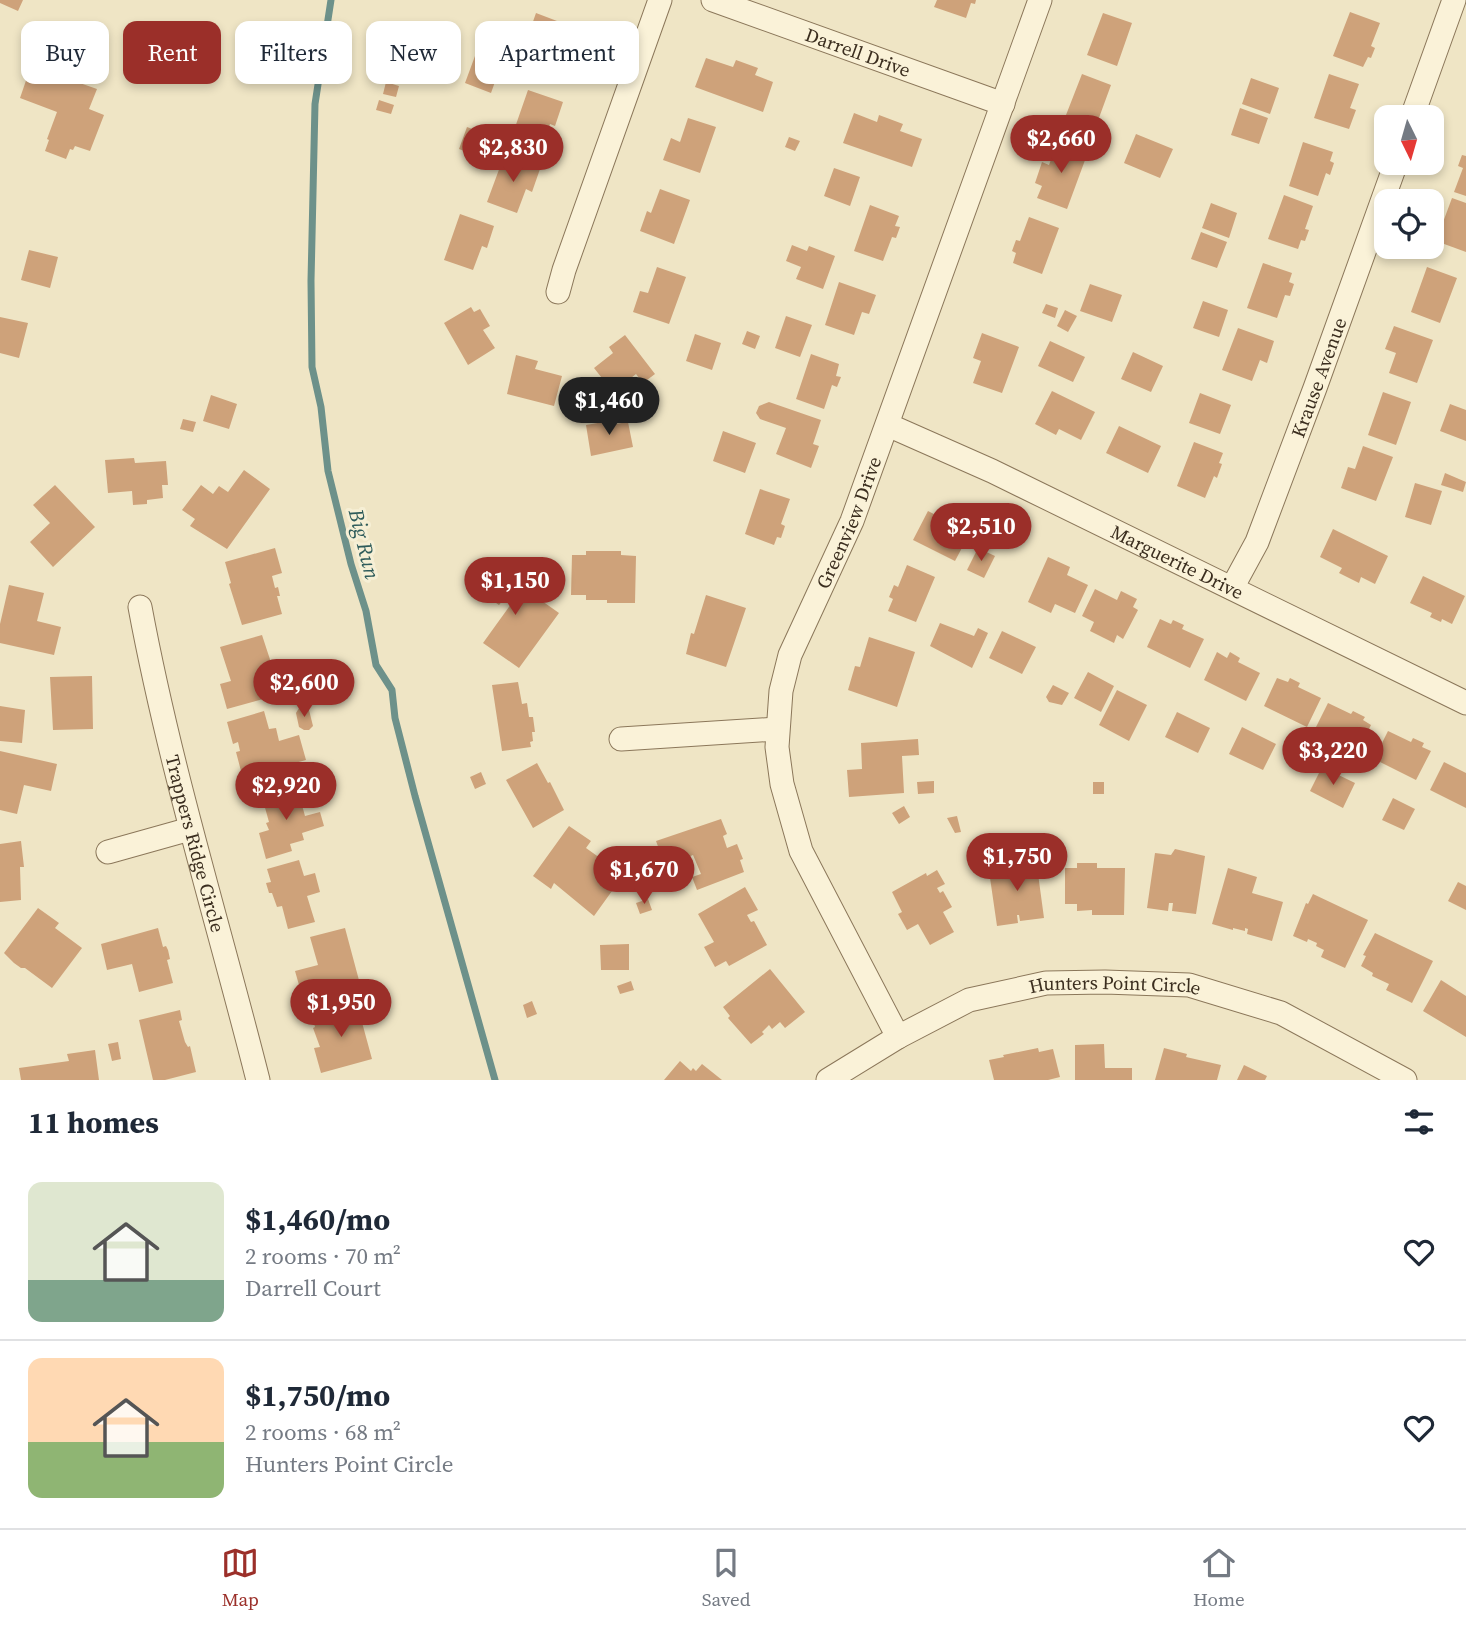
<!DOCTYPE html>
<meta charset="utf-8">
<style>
body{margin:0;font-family:"Source Serif 4",serif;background:#f2f2f3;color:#1f2937;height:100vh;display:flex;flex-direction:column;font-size:26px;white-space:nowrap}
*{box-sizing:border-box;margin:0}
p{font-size:23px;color:#747a83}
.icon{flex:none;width:38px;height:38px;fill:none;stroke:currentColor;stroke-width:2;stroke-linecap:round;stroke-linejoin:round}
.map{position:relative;height:1080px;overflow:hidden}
.drawer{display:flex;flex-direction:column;background:#fff;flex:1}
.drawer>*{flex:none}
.guide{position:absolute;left:21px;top:21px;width:700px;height:63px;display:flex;gap:14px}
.needle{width:46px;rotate:175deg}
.fabs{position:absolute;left:1374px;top:105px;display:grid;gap:14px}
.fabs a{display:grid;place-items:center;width:70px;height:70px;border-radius:14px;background:#fff;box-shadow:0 4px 10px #0003;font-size:35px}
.price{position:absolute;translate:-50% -60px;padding:0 16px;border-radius:24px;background:#9b2f29;color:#fff;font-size:23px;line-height:46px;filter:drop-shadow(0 2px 4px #0008)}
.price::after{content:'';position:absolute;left:50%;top:42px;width:21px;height:16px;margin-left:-10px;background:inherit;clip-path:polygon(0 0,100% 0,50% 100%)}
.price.current{background:#222;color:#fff}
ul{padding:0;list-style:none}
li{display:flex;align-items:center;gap:21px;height:175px;padding:0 28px}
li+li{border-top:2px solid #e0e1e3}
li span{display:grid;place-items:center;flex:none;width:196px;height:140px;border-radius:14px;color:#555}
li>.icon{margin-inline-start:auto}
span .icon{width:84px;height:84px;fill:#fffc;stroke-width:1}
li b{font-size:30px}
h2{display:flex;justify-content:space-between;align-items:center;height:84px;padding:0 28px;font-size:30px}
.tag{padding:0 24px;border-radius:14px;background:#fff;box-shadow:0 4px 10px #0003;font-size:24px;line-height:63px}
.tag.current{background:#9b2f29;color:#fff}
.dock{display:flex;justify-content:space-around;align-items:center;height:98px;border-top:2px solid #e0e1e3;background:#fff;font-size:19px;color:#747a83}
.dock a{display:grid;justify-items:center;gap:4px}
.dock .current{color:#9b2f29}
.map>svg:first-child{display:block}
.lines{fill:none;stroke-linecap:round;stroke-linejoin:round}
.stream{stroke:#6d918a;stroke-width:7}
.building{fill:#cea27a}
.minor-casing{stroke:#8b775a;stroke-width:25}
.minor{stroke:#faf2d8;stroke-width:23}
.labels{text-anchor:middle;stroke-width:6;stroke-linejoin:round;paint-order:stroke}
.street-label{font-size:19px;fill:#3b2e1f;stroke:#f6efd5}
.water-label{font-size:21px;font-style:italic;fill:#2e5b5a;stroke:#f6efd5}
</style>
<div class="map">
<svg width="1466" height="1080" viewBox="0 0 1466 1080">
<rect width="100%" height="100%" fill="#efe5c5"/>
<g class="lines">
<!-- stream -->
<path class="stream" d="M331 0 315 104 311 281 312 367 321 407 328 471 351 564 366 611 376 665 392 690 395 718 415 796 495 1080"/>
</g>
<!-- building -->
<path class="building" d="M0 0H23L18 11 0 3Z
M937 0H976L975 4 971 3 966 18 934 7Z
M1350 12 1380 23 1371 46 1375 48 1371 58 1368 57 1363 67 1333 56Z
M536 13 557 21 555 28 580 37 571 66 523 50Z
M1103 13 1132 23 1117 66 1087 55Z
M475 56 501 65 491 93 465 83Z
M706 58 733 67 736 60 758 68 755 75 773 82 763 112 695 87Z
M31 66 97 89 89 109 104 115 90 151 75 146 73 150 70 149 66 159 45 151 49 140 47 139 57 112 20 98Z
M1082 74 1111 85 1096 126 1066 115Z
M1329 74 1359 84 1350 108 1356 110 1349 129 1314 118Z
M1251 78 1279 88 1270 114 1242 104Z
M386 82 399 86 396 97 383 94Z
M528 90 563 102 555 126 550 124 542 147 512 136Z
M379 100 394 105 391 114 376 110Z
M1240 108 1268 118 1259 144 1231 135Z
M854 113 877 122 879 115 903 124 900 131 922 139 912 167 843 143Z
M688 118 716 127 700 173 663 160 671 138 680 142Z
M467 127 491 136 483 158 459 149Z
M1136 134 1173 149 1160 178 1124 163Z
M789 137 800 141 795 151 785 147Z
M1058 141 1088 152 1067 209 1037 198 1042 186 1035 183 1042 162 1049 165Z
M1303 142 1333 152 1330 161 1334 163 1330 175 1326 173 1318 196 1289 186Z
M1462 155 1466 156V196L1454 192 1463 168 1458 166Z
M504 156 540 169 532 192 526 189 517 213 487 202Z
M834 168 860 177 850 206 824 196Z
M660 189 690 200 674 244 640 231 647 211 651 213Z
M1284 195 1313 206 1305 229 1309 230 1305 241 1301 240 1298 249 1268 239Z
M1452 198 1466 203V252L1436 241Z
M1211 203 1237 213 1229 238 1202 228Z
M870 205 899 216 895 226 900 227 896 238 892 237 883 261 854 251Z
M460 214 494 226 487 248 482 246 473 270 444 260Z
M1029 217 1059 228 1042 274 1013 263 1016 253 1012 251 1016 240 1020 241Z
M1201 232 1227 242 1217 268 1191 259Z
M792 245 807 251 809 246 835 256 823 289 796 279 801 267 786 261Z
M29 250 58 257 50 288 21 280Z
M1263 263 1292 273 1289 282 1294 284 1290 296 1285 295 1277 318 1247 308Z
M657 267 686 277 669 324 633 312 640 291 648 293Z
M1427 267 1457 278 1440 323 1411 312Z
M839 282 876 295 869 314 862 312 854 335 825 325Z
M1090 284 1122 295 1112 322 1080 311Z
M1203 301 1228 310 1219 337 1193 328Z
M1046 304 1058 308 1055 318 1042 313Z
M471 307 474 312 480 309 490 326 483 330 495 348 468 365 444 323Z
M1065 310 1077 316 1068 332 1057 326Z
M786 316 812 325 800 357 775 348Z
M0 317 28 323 19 358 0 353Z
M1394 326 1433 340 1417 383 1389 373 1396 353 1385 349Z
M1238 328 1274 341 1267 363 1260 360 1252 381 1222 370Z
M747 331 760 336 755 349 742 344Z
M982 333 1019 347 1002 393 973 383 981 361 973 358Z
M695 334 721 343 712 370 686 361Z
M625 335 655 374 643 383 636 374 613 392 594 368 613 353 609 347Z
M1050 341 1085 357 1073 382 1038 366Z
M1133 352 1163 366 1151 392 1121 379Z
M811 354 839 364 836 376 841 377 837 387 832 385 824 409 796 399Z
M516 355 538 361 535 369 562 376 554 406 507 394Z
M1052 391 1095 412 1081 440 1059 429 1056 435 1035 424Z
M1383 392 1411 402 1396 445 1368 435Z
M1200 393 1231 405 1220 434 1189 423Z
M211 395 237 404 229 429 203 421Z
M769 402 821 420 813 444 819 446 811 468 776 454 786 428 760 419 756 413 759 406Z
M1450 404 1466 410V441L1440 431Z
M183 419 196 422 193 432 180 429Z
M615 420 616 424 628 422 633 447 591 456 586 425Z
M1119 426 1161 446 1148 473 1106 453Z
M723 431 756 443 745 473 713 461Z
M1194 442 1223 453 1219 463 1222 464 1217 478 1214 476 1205 498 1177 486Z
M1363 446 1393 457 1376 501 1341 488 1348 467 1355 469Z
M134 458 135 463 166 461 168 485H162L163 498 147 500V504L133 505 132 491 108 493 105 460Z
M244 470 270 489 227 549 190 526 195 519 182 510 201 485 213 494 219 486 228 492Z
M1445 473 1466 482 1463 492 1441 485Z
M1415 483 1442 491 1431 525 1405 517Z
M55 485 95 527 53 567 30 542 50 523 33 505Z
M760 489 790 499 781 524 785 526 781 538 777 537 774 545 745 534Z
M928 511 951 523 954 516 974 525 955 561 913 540Z
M1333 529 1388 556 1375 584 1361 577 1359 583 1339 573 1342 568 1320 557Z
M275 548 282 573 272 576 275 588 278 587 280 596H277L282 614 242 625 229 584 231 583 225 562Z
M978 548 995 556 984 578 967 570Z
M586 551H621V555L636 556 635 603H607V600H586V595H571L572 555H586Z
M1048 557 1070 567 1067 575 1088 585 1075 613 1055 604 1051 613 1028 602Z
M491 565 559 613 519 668 483 643 511 604 504 599 499 605 474 588Z
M907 565 935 577 916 622 888 611 893 599 889 597 894 585 898 587Z
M1423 576 1465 596 1452 624 1442 619 1441 622 1430 617 1432 613 1410 603Z
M9 585 44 593 37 621 61 627 54 655 0 643V624Z
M1095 589 1117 600 1121 591 1137 599 1133 607 1138 610 1123 639 1117 635 1114 643 1090 631 1094 622 1082 616Z
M706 595 746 608 726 667 686 654 691 633 694 634Z
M1160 619 1171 624 1173 620 1184 625 1182 629 1204 639 1190 668 1147 647Z
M940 623 974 636 978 628 988 633 972 668 930 646Z
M1002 631 1036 647 1022 674 989 658Z
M262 635 279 687 276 691 278 695 227 709 220 684 231 681 220 647Z
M869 637 915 652 897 707 848 690 855 666 860 667Z
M1217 652 1227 658 1230 652 1240 658 1238 662 1260 673 1246 701 1204 680Z
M1088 672 1114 686 1101 712 1074 698Z
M92 676 93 729 53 730 50 677Z
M1277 678 1288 682 1290 678 1300 683 1298 687 1321 698 1307 727 1264 706Z
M518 682 522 704 527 703 529 717H533L535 732H532L533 741 530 742 531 747 502 751 492 685Z
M1053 685 1069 693 1062 705 1049 702 1046 697Z
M1117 690 1147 705 1129 741 1099 725Z
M1328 703 1351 714 1353 711 1365 717 1363 720 1371 725 1357 753 1314 731Z
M0 706 25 710 22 743 0 741Z
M304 707 309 710 313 726 309 730H304L299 727 296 713 299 708Z
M264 711 269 729 276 728 279 741 299 735 306 760 273 769 271 763 241 771 236 752 240 751 238 742 233 744 227 722Z
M1177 712 1210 728 1198 753 1165 737Z
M1242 727 1276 744 1263 770 1229 754Z
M1388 731 1411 742 1413 738 1424 743 1422 747 1431 751 1416 780 1374 759Z
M918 739 919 755 902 756 904 793 849 797 847 770 862 769 861 743Z
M0 751 57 764 51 791 24 785 17 814 0 810Z
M1444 762 1466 773V808L1430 790Z
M537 763 548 783 550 782 564 810 533 828 506 780Z
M1322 767 1355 783 1343 808 1310 791Z
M481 772 486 784 475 789 470 777Z
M934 781V793L918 794 917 782Z
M1093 782H1104V794H1093Z
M297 787 305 816 320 812 324 826 302 833 304 840 290 844 292 851 266 859 259 833 269 830 266 823 269 822 262 797Z
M1393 798 1415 809 1404 830 1382 820Z
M904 806 910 817 899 824 892 813Z
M957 816 961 832 955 833 947 818Z
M721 819 727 834 723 836 727 848 737 844 743 859 740 860 744 872 697 890 692 877 701 874 693 855 686 858 687 860 666 868 656 841Z
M569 826 591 841 586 848 600 858 597 861 607 869 598 881 612 891 594 916 554 883 551 889 533 876Z
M21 841 24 867H20L21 900 0 902V844Z
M1175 849 1205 856 1196 914 1172 911 1173 903H1169L1168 911 1147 908 1155 853 1171 855Z
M1036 859 1044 918 1020 921 1019 915H1017L1018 923 997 926 989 871 1004 869 1003 863Z
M299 860 304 876 315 873 320 892 307 896 315 922 288 929 282 906 277 907 272 893H269L266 883 271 882 267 869Z
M1077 863H1097V868H1125L1124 915H1092V910L1077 911V904H1065V868H1077Z
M1228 868 1257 877 1252 893 1283 902 1272 941 1247 934 1248 929 1245 928V931L1233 928V930L1212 924Z
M937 870 945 884 937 888 940 893 943 891 952 907 943 912 954 932 930 945 918 924 907 930 898 914 902 912 892 892 926 873 927 876Z
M1458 882 1466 886V910L1448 901Z
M745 887 758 910 747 915 751 922 754 921 767 945 729 966 726 961 715 967 704 947 714 942 698 914Z
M1313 894 1368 920 1345 968 1321 957 1324 950 1316 946 1317 943 1308 939 1307 942 1293 936 1306 903 1308 904Z
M648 899 652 910 640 914 636 903Z
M38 908 59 923 55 928 82 948 52 988 25 968H21L14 963 4 953Z
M158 928 163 947 166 946 168 950 170 959 167 960 173 983 139 992 132 964 107 970 101 944Z
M345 928 360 984 303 999 295 971 318 965 310 937Z
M1375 933 1433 961 1412 1003 1386 990 1389 984 1372 976 1373 973 1361 966 1366 956 1363 955Z
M629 944V970H601L600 945Z
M770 969 805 1012 785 1028 780 1022 772 1029 769 1025 762 1032 764 1034 751 1044 728 1018 730 1016 723 1007Z
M1441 980 1466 996V1037L1423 1011Z
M631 981 634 990 620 994 617 986Z
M532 1001 537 1014 527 1018 523 1005Z
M357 1004 372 1059 321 1073 314 1048 320 1047 313 1028 315 1027 312 1016Z
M180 1010 182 1020 179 1021 185 1042 188 1047 190 1046 196 1072 165 1080H153L139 1020Z
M118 1042 121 1059 112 1061 108 1044Z
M1104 1044 1105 1068H1132V1080H1075V1045Z
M1038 1048 1039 1052 1053 1049 1060 1077 1048 1080H994L989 1060 1004 1057 1003 1055Z
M1164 1048 1187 1054 1186 1057 1221 1065 1217 1080H1155Z
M95 1050 99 1080H21L19 1068 69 1061 67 1054Z
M680 1061 691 1071 693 1068 696 1071 702 1064 722 1080H664Z
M1244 1065 1267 1076 1265 1080H1237Z"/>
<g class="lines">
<defs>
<g id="minor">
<path id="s1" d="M713 0 1003 104"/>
<path d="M1412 117 1454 0"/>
<path d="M558 292 564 270 660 0"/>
<path id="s2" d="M888 425 992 471 1466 703"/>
<path id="s3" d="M1232 588 1257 542 1315 388 1396 163"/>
<path id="s4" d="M140 607C170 768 218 922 258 1080"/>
<path d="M621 739 777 729"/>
<path d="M108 852 190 829"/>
<path id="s5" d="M898 1037 801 851 782 784 777 747 781 691 790 655 852 521 1040 0"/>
<path id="s6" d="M828 1080 898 1037 969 1000 1046 983 1105 982 1189 985 1281 1013 1405 1080"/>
</g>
</defs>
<!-- minor casing -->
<use href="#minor" class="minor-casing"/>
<!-- minor -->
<use href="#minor" class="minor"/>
</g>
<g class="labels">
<!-- street labels -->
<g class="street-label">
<text dy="7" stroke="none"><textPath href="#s1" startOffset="154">Darrell Drive</textPath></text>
<text dy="7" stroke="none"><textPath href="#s3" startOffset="228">Krause Avenue</textPath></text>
<text dy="7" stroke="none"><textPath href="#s5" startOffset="555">Greenview Drive</textPath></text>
<text dy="7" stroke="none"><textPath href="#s2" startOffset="320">Marguerite Drive</textPath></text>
<text dy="7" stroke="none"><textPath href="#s4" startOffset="243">Trappers Ridge Circle</textPath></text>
<text dy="7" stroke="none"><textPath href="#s6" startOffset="310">Hunters Point Circle</textPath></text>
</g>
<!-- water labels -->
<g class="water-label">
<text transform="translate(364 544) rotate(76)" y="7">Big Run</text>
</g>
</g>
</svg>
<div class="fabs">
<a><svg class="needle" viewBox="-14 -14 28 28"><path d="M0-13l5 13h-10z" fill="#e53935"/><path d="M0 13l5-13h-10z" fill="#747a83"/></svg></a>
<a><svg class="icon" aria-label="locate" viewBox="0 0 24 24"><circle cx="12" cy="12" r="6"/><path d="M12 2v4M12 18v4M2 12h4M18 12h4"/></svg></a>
</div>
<b class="price" style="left:1061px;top:175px">$2,660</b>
<b class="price" style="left:513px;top:184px">$2,830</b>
<b class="price current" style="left:609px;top:437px">$1,460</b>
<b class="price" style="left:981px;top:563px">$2,510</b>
<b class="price" style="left:515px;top:617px">$1,150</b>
<b class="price" style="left:304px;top:719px">$2,600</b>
<b class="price" style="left:1333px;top:787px">$3,220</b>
<b class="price" style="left:286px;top:822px">$2,920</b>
<b class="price" style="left:1017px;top:893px">$1,750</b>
<b class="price" style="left:644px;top:906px">$1,670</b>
<b class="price" style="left:341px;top:1039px">$1,950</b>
<div class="guide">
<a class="tag">Buy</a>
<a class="tag current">Rent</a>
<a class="tag">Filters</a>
<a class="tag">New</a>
<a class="tag">Apartment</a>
</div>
</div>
<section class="drawer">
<h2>11 homes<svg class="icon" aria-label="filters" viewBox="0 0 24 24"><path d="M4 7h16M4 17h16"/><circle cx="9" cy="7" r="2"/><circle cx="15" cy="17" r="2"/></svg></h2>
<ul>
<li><span style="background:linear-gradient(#dfe7d0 70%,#7fa58c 0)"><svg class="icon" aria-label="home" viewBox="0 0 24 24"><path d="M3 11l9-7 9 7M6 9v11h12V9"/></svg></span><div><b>$1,460/mo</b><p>2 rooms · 70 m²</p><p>Darrell Court</p></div><svg class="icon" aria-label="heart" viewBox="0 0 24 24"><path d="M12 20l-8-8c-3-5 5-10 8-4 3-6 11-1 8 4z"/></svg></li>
<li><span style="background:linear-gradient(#ffd9b3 60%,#8fb573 0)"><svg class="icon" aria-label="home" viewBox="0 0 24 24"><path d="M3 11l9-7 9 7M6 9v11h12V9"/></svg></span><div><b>$1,750/mo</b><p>2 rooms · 68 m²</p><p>Hunters Point Circle</p></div><svg class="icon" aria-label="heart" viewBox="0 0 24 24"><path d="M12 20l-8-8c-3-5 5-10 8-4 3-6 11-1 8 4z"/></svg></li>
</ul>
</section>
<nav class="dock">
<a class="current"><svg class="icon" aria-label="map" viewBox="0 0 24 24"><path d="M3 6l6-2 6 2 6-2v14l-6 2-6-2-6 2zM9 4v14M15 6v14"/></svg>Map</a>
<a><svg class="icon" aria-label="saved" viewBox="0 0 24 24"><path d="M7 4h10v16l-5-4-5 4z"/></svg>Saved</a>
<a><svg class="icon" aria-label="home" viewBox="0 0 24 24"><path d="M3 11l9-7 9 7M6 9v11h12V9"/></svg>Home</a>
</nav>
